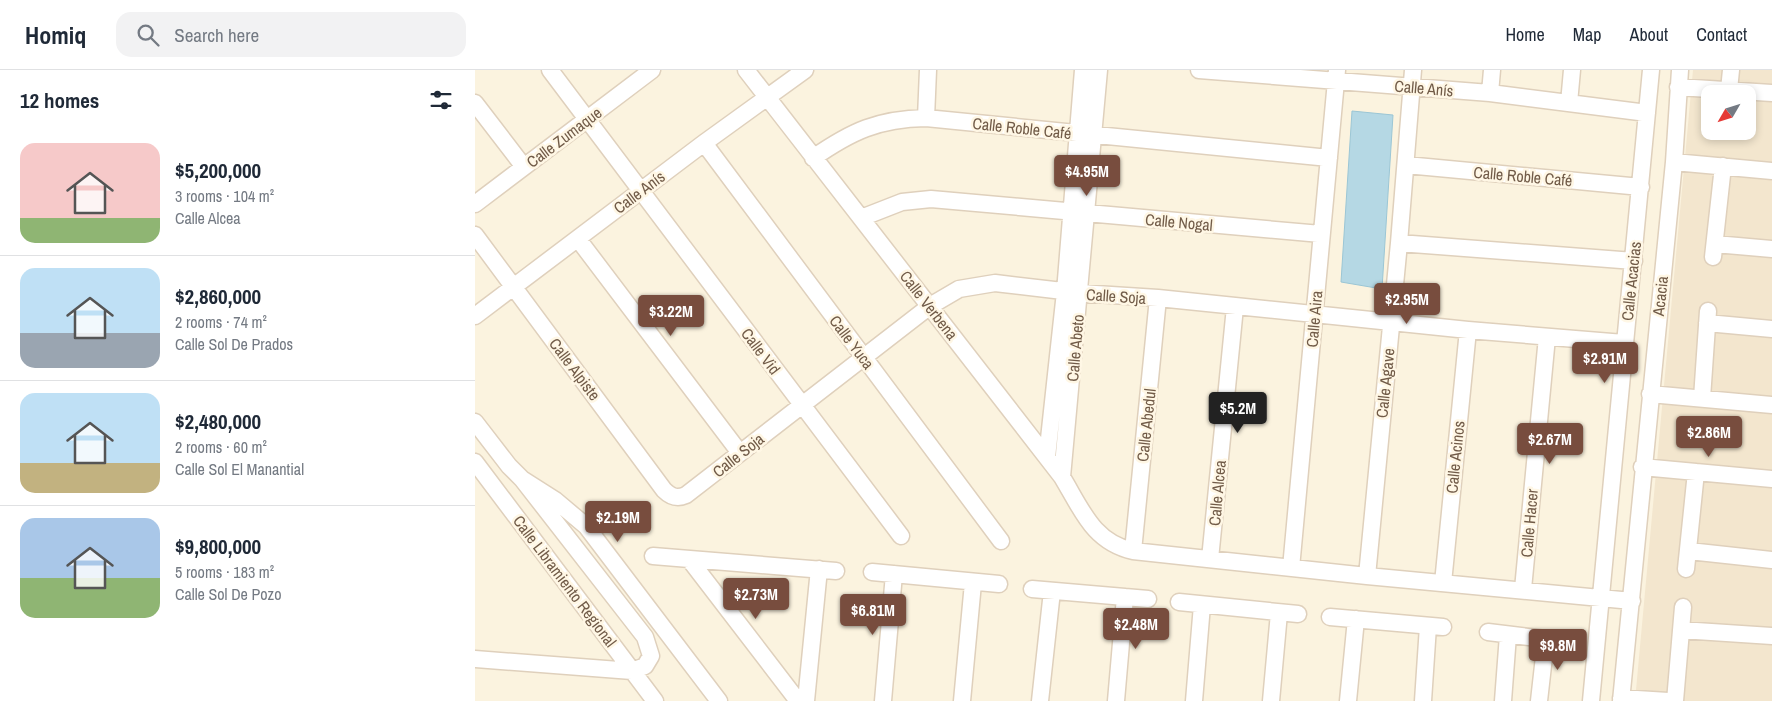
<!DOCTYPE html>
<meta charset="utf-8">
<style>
body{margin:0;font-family:"Archivo Narrow",sans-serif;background:#f2f2f3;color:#1f2937;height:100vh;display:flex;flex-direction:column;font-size:19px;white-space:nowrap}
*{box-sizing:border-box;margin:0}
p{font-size:16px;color:#747a83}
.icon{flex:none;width:28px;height:28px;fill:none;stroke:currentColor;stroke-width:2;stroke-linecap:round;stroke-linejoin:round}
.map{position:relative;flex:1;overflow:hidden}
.drawer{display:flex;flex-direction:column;background:#fff;width:475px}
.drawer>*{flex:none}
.needle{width:32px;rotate:231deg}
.buttons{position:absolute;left:1226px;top:15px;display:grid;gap:10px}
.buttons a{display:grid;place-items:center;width:55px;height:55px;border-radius:10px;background:#fff;box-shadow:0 2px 8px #0003;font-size:25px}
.price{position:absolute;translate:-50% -42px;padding:0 11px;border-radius:5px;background:#784d3e;color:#fff;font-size:16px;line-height:32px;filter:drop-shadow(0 1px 2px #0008)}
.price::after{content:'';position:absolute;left:50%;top:30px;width:15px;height:11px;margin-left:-8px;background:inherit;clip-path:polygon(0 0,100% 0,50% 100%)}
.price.active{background:#222;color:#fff}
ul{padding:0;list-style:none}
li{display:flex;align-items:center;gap:15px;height:125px;padding:0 20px}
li+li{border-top:1px solid #e0e1e3}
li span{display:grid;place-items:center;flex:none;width:140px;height:100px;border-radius:15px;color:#555}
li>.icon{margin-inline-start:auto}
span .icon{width:60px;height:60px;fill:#fffc;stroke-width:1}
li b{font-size:21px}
h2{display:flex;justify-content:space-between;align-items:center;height:60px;padding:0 20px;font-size:21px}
header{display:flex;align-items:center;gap:30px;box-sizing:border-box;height:70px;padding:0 25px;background:#fff;border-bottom:1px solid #e0e1e3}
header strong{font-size:24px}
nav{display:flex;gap:28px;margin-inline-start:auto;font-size:18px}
.search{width:350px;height:45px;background:#f2f2f3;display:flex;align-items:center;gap:12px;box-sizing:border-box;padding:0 18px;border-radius:15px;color:#747a83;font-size:19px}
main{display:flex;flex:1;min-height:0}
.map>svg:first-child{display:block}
.residential{fill:#f3e6ce;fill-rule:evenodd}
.water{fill:#b5d8e4;stroke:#9bc6d5}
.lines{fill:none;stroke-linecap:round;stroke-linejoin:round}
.minor-casing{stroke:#dfd0bc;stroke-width:19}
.minor{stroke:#fff;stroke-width:16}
.labels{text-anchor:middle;stroke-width:5;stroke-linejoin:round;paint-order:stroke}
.street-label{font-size:16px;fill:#715b48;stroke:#fff7e5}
</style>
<header>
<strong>Homiq</strong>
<div class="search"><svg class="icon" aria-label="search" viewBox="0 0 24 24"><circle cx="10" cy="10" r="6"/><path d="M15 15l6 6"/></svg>Search here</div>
<nav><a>Home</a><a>Map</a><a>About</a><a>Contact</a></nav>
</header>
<main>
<section class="drawer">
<h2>12 homes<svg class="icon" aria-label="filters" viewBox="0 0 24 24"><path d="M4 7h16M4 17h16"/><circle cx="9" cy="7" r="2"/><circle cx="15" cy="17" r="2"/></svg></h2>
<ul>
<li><span style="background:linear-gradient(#f6c9c9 75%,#8fb573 0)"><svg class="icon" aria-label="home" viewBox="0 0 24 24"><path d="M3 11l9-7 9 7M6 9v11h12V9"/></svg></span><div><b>$5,200,000</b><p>3 rooms · 104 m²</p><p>Calle Alcea</p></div></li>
<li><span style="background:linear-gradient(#bfe0f5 65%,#9aa5b1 0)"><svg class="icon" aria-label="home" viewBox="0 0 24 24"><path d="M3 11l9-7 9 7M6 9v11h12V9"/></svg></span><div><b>$2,860,000</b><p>2 rooms · 74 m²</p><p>Calle Sol De Prados</p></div></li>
<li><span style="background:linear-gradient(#bfe0f5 70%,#c2b280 0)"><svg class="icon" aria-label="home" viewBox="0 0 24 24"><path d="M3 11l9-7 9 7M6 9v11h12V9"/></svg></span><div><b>$2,480,000</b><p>2 rooms · 60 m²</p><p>Calle Sol El Manantial</p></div></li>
<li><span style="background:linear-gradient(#a9c7e8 60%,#8fb573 0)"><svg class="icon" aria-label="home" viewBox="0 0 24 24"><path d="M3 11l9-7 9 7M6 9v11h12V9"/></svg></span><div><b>$9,800,000</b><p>5 rooms · 183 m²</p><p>Calle Sol De Pozo</p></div></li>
</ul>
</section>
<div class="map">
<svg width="1297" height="631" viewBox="0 0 1297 631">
<rect width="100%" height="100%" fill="#fbf3df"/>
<!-- residential -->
<path class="residential" d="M1218 0H1297V631H1160ZM1235 24H1272V61H1235Z"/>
<!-- water -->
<path class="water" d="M877 41 918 45 907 219 866 212Z"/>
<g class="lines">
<defs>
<path id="minor" d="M75 0 426 466
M271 0 587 407C607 440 618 472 658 481L892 506 1157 531
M724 0 1015 23 1172 43
M1203 17 1297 23
M1254 20 1256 0
M1015 23 1017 0
M0 33 49 97
M1094 33 1097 0
M451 48 453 0
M229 73 526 471
M338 88C377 61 403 49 451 48L854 88
M1199 92 1297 101
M931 95 1166 117
M0 134 177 0
M386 148 427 132 456 129 846 164
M0 165 189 420C196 427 202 429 211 425L455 236 484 219 520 213 605 223 683 228 993 260 1149 273
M103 169 265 383
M924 173 1159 191
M1240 174 1297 179
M1238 187 1248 96
M0 246 229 73 330 0
M1232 253 1297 259
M1175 324 1297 335
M1227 328 1233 241
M0 352 34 396 47 409 80 430 111 456 244 631
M572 387 590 222 608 0
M0 392 180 631
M1167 397 1297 409
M587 407 624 0
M658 481 683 228
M1214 481 1297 490
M178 486 361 501
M214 489 323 631
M735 489 760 237
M816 498 862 0
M1211 499 1221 402
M397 502 524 514
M892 506 924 173 938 0
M968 513 993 260
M557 519 673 529
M1048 519 1072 267
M704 532 823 544
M855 547 968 557
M1206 560 1297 566
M1013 562 1086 571
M0 589 157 601 170 596 176 586 170 567 47 409
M1146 628 1193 631
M331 631 344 499
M408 631 419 504
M487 631 498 513
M565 631 577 521
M641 631 650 527
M719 631 727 535
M796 631 804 543
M873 631 881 549
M948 631 953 556
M1028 631 1033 565
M1064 631 1071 569
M1116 631 1176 0
M1146 631 1199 92 1205 0
M1200 631 1208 537"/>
</defs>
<!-- minor casing -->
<use href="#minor" class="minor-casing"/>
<!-- minor -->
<use href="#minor" class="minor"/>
</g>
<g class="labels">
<!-- street labels -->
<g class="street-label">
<text transform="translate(949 18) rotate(5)" y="6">Calle Anís</text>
<text transform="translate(547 58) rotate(6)" y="6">Calle Roble Café</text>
<text transform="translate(89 67) rotate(-37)" y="6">Calle Zumaque</text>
<text transform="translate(1048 106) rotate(5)" y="6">Calle Roble Café</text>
<text transform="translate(164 122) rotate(-37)" y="6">Calle Anís</text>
<text transform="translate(704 152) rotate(5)" y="6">Calle Nogal</text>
<text transform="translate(1156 211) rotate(-84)" y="6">Calle Acacias</text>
<text transform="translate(641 226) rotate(4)" y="6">Calle Soja</text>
<text transform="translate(1185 226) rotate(-84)" y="6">Acacia</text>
<text transform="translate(454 235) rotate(52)" y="6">Calle Verbena</text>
<text transform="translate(839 249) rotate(-85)" y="6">Calle Aira</text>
<text transform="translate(377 272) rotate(53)" y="6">Calle Yuca</text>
<text transform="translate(600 278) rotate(-85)" y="6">Calle Abeto</text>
<text transform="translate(286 281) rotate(53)" y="6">Calle Vid</text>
<text transform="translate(100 299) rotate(53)" y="6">Calle Alpiste</text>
<text transform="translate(910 313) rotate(-84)" y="6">Calle Agave</text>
<text transform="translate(671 355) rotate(-84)" y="6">Calle Abedul</text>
<text transform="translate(263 385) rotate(-38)" y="6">Calle Soja</text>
<text transform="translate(980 387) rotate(-84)" y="6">Calle Acinos</text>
<text transform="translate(742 423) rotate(-85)" y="6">Calle Alcea</text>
<text transform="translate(1054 453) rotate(-85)" y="6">Calle Hacer</text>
<text transform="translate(90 511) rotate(53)" y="6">Calle Libramiento Regional</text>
</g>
</g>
</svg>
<div class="buttons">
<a><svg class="needle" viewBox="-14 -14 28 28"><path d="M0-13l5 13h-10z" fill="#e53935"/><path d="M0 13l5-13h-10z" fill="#747a83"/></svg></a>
</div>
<b class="price" style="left:612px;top:127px">$4.95M</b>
<b class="price" style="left:932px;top:255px">$2.95M</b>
<b class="price" style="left:196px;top:267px">$3.22M</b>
<b class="price" style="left:1130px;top:314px">$2.91M</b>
<b class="price active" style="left:763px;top:364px">$5.2M</b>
<b class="price" style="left:1234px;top:388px">$2.86M</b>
<b class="price" style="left:1075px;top:395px">$2.67M</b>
<b class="price" style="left:143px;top:473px">$2.19M</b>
<b class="price" style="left:281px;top:550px">$2.73M</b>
<b class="price" style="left:398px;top:566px">$6.81M</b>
<b class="price" style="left:661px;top:580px">$2.48M</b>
<b class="price" style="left:1083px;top:601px">$9.8M</b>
</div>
</main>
